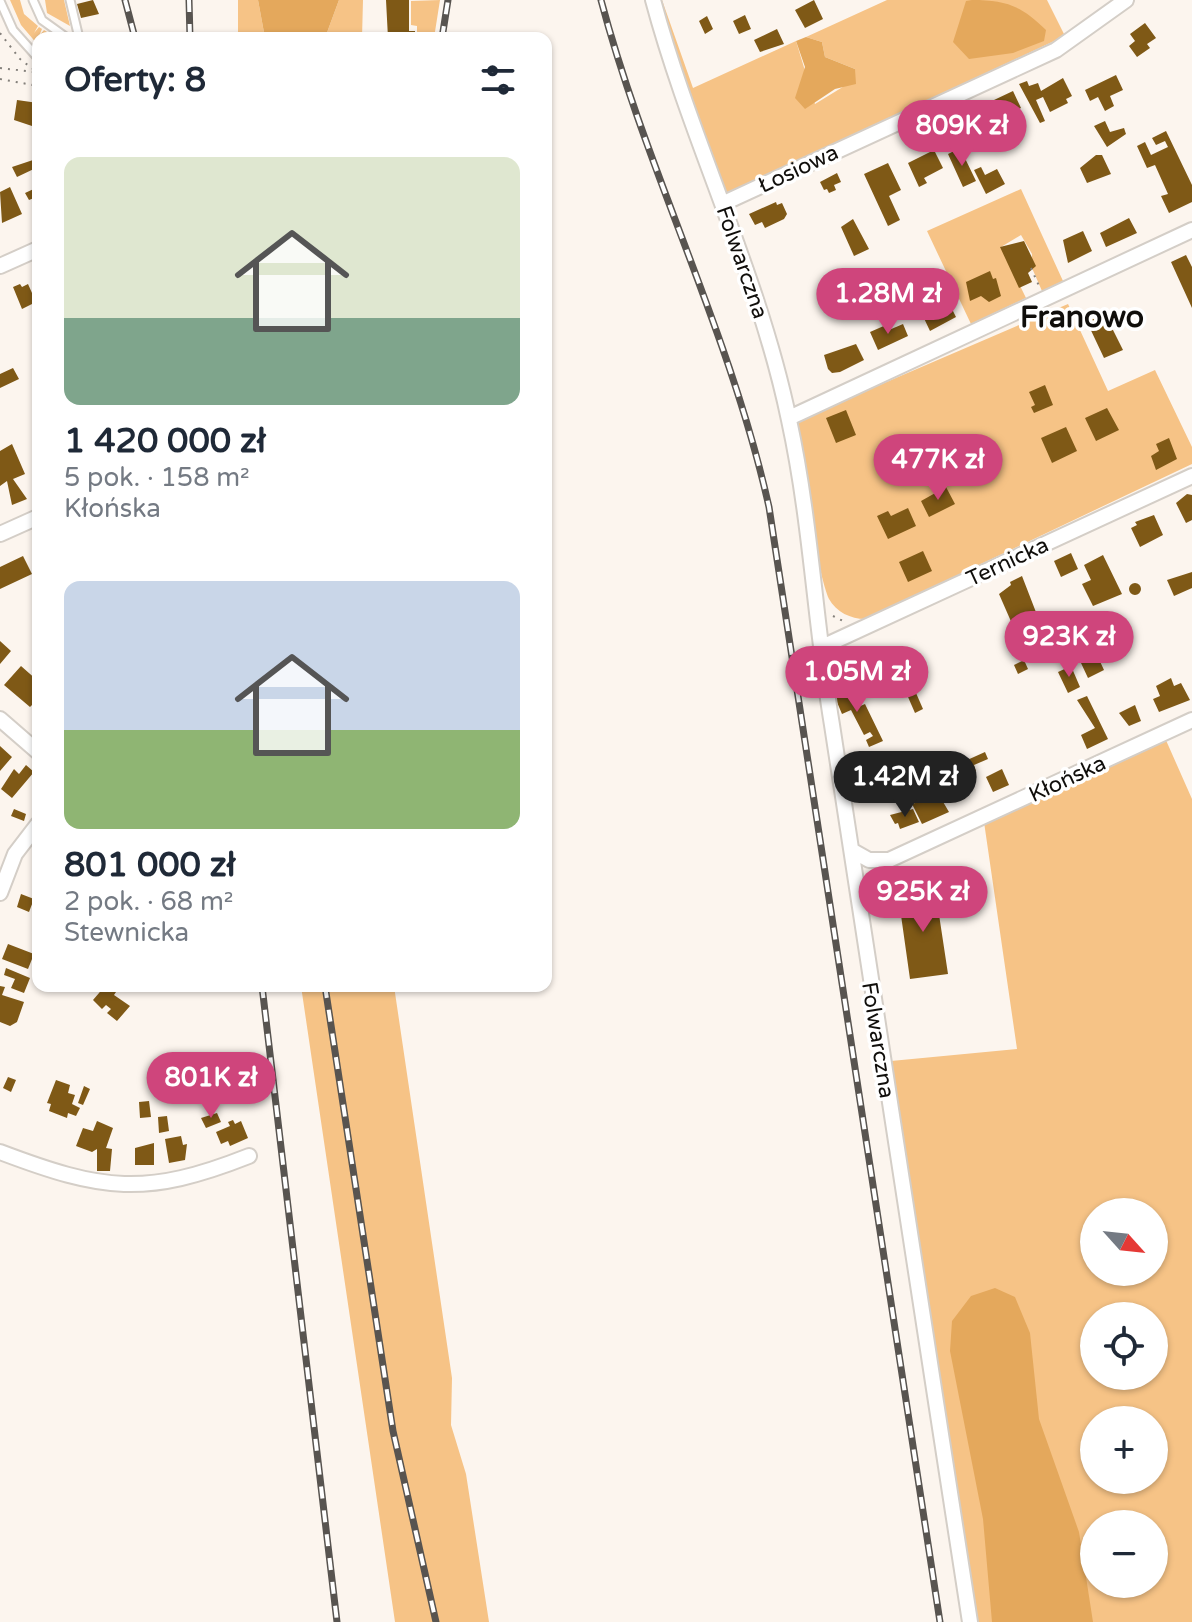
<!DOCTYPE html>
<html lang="pl">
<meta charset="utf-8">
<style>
body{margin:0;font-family:"Varela Round",sans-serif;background:#f2f2f3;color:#1f2937;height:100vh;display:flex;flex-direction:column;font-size:30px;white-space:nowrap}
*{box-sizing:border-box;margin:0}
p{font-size:26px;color:#747a83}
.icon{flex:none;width:44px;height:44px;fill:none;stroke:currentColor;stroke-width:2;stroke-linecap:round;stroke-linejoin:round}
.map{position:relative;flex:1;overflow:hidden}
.panel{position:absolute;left:32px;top:32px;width:520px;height:960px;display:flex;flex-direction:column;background:#fff;border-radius:16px;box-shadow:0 2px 6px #0004}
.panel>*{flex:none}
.needle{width:52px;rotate:117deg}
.tools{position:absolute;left:1080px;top:1198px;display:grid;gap:16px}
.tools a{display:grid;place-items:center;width:88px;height:88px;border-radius:50%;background:#fff;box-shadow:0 2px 6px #0004;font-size:40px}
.price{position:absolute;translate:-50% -68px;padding:0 18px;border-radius:28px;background:#cf457c;color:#fff;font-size:26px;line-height:52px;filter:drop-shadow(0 2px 4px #0008)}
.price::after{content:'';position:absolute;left:50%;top:48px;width:24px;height:18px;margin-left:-12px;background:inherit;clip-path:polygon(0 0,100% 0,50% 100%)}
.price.selected{background:#222;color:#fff}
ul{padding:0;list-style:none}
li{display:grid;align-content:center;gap:16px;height:424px;padding:0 32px}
li span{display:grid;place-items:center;height:248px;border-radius:16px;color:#555}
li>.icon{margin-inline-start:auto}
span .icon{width:144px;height:144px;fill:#fffc;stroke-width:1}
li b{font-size:34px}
h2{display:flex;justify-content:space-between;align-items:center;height:96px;padding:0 32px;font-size:34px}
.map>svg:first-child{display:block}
.green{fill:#f6c386;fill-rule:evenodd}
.forest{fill:#e4a85c}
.building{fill:#7f5916}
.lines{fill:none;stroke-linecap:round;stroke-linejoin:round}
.lane-casing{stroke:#d4cec7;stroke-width:11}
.street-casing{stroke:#d4cec7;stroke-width:18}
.path{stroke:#84807b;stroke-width:2;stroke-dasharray:2 6;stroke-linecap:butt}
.lane{stroke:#fff;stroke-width:7}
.street{stroke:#fff;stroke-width:14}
.rail-casing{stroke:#585450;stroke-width:7}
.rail{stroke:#fff;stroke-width:4;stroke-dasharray:12;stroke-linecap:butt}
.labels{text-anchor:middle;stroke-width:7;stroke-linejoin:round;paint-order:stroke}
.street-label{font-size:22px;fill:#100e0b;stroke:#fff}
.district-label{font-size:30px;font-weight:bold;fill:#100e0b;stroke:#fff}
</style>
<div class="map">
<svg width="1192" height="1622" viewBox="0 0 1192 1622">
<rect width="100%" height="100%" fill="#fcf5ee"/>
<!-- green -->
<path class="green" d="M10 0H20L24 14 38 26 34 33 39 27 42 29 39 36 44 30 47 32 44 38H38V45L21 25Z
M45 0H64L70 26 47 13Z
M238 0H258L265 38H238Z
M339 0H363L362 38H325Z
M440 0 434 38H417V26L411 25V1Z
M657 0H662L693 88 796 41 815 104 846 85 855 69 825 57 822 42 806 37 887 0H1047L1065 36 730 193 724 191Z
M1021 189 1063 281 1042 291 1032 268V254L1021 235 1001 247 1026 298 971 324 927 231Z
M1068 304 1108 391 1155 370 1192 447V464L865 619C851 619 836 612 829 599 819 579 793 438 798 420Z
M1165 738 1192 799V1622H978L891 1061 1017 1049 984 822ZM1094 1212H1154V1272H1094ZM1094 1316H1154V1376H1094ZM1094 1420H1154V1480H1094ZM1094 1524H1154V1584H1094Z
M301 986H394L452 1378 451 1425 466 1474 489 1622H395Z"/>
<!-- forest -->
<path class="forest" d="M258 0H339L325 38H265Z
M972 0C1006 0 1022 6 1046 30L1044 41 1013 53 969 59 953 42 966 1Z
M806 37 822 42 825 57 855 69 856 84 835 89 805 109 795 98 805 67 796 41Z
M995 1288 1015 1297 1030 1333 1039 1419 1079 1532 1093 1622H992L983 1519 950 1351 952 1321 971 1296Z"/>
<!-- building -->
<path class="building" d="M93 0 99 14 81 18 77 4Z
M386 0H409V31H415V38H388Z
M814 0 823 19 805 28 795 10Z
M745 15 751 29 739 34 733 21Z
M707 16 713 29 705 34 699 21Z
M1145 23 1156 38 1147 44 1150 48 1137 57 1129 46 1135 41 1130 34Z
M777 29 784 44 760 52 754 40Z
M1116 75 1123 90 1110 96 1114 106 1105 111 1098 97 1090 101 1085 90Z
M1063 78 1072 96 1066 99 1068 103 1050 112 1043 97 1036 100 1045 121 1040 123 1019 84 1027 81 1029 86 1038 83 1041 91Z
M1013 91 1021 108 1002 117 994 100Z
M17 100 38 103V128L14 120Z
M967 113 977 133 958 142 948 122Z
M1105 121 1110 132 1124 128 1126 134 1107 147 1094 126Z
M1166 131 1192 185V202L1169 213 1161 196 1168 194 1155 165 1147 168 1137 146 1145 142 1151 155 1168 147 1165 141 1156 145 1152 138Z
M960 148 976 181 963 187 948 154Z
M934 150 943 168 924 178 927 183 919 187 908 163Z
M1096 155H1102L1111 174 1087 183 1080 168Z
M36 159 38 167 17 177 12 167Z
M888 163 901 190 889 196 900 220 888 226 864 174Z
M981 167 985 175 997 169 1005 184 986 194 974 170Z
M837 173 841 182 834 185 836 190 829 193 827 189 824 190 820 182Z
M10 187 22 214 2 223 0 192Z
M38 187V208L34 198 29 200 25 193Z
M776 202 777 205 782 203 787 214 784 219 765 228 762 222 755 225 749 214Z
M1129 218 1137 233 1106 247 1100 233Z
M853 219 869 249 854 256 841 227Z
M1083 231 1092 251 1068 263 1063 240Z
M1024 241 1036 266 1028 273 1032 282 1019 288 1000 247Z
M1186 255 1192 267V308L1171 262Z
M990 271 993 279 996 278 1001 296 989 302 981 296 970 301 966 282Z
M20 284 22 287 28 284 36 302 22 309 13 287Z
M940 303 941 306 949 303 956 317 930 331 921 312Z
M1105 314 1123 350 1104 358 1087 322Z
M903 324 908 336 878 350 870 332 886 325 889 330Z
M856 344 864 360 840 372 832 373 828 369 824 355Z
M13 368 19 379 0 388V374Z
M1045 385 1053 405 1034 413 1031 407 1035 405 1029 392Z
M1107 408 1119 430 1096 441 1085 418Z
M846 410 856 435 836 443 826 418Z
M1066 427 1077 451 1052 463 1041 438Z
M1169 438 1177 459 1156 470 1151 456 1159 451 1156 444Z
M12 444 25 474 13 479 27 499 12 505 7 481 0 486V451Z
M946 487 955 504 929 517 921 501Z
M1187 494 1192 495V520L1186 523 1176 503Z
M908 508 916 526 888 539 877 516 888 511 891 516Z
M1154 515 1163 535 1140 547 1131 528 1137 525 1135 522Z
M923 551 932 571 908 582 899 562Z
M1071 553 1078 569 1061 577 1054 561Z
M1103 555 1122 594 1093 606 1082 584 1091 580 1084 565Z
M23 556 32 574 0 589V567Z
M1192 572V588L1174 596 1167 580Z
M1022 576 1039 620 1025 626 1023 621 1013 626 999 594 1011 585 1010 582Z
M1129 589a6 6 0 1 1 12 0a6 6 0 1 1-12 0Z
M0 641 11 651 0 664Z
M897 654 913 689 901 695 882 662Z
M1097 655 1104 670 1088 678 1081 663Z
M1024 660 1028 669 1018 674 1014 665Z
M21 666 38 681V699L30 707 4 685Z
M1071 666 1080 687 1068 693 1058 672Z
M1171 678 1174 686 1181 683 1190 700 1159 712 1153 699 1160 696 1156 686Z
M841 684 845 693 851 690 858 707 865 704 883 741 869 747 866 740 873 736 870 732 864 735 851 710 842 714 831 688Z
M916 693 923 709 915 713 908 697Z
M1087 696 1108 739 1087 749 1081 735 1095 728 1077 700Z
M1135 705 1141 721 1129 726 1119 713Z
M0 746 12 757 0 771Z
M985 752 988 759 974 765 976 771 971 774 965 761Z
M881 757 889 773 880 777 873 761Z
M26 765 34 772 12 798 1 789 14 769 19 774Z
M1002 769 1009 785 993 792 986 777Z
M907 790a10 10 0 1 1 20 0a10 10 0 1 1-20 0Z
M939 795 949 812 922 824 912 804Z
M14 809 26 814 24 821 11 816Z
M913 809 919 822 900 829 898 823 895 824 890 815Z
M935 888 948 974 910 979 898 894Z
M21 894 34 899 29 912 17 907Z
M8 944 34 954 28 969 2 959Z
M6 968 30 978 24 993 11 988 15 979 4 975Z
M0 986 5 987 2 995 24 1002 17 1022 10 1026 0 1022Z
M105 986H120L114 995 130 1006 117 1021 107 1013 111 1009 106 1005 102 1009 93 1000Z
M8 1077 16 1080 11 1092 3 1088Z
M56 1080 70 1085 68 1093 75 1095 72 1104 80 1108 76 1116 68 1113 67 1118 49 1111 51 1104 47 1103Z
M84 1086 90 1089 83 1105 78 1103Z
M149 1101 151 1117 140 1118 139 1102Z
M217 1113 221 1122 206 1128 201 1118Z
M167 1116 169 1131 159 1133 158 1117Z
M233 1120 235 1124 241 1121 248 1138 230 1146 228 1141 221 1144 216 1132 230 1126 228 1122Z
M97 1121 113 1128 106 1148 112 1149 110 1171H97V1149L92 1152 76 1146 83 1128 93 1131Z
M181 1136 183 1145 187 1144 185 1160 169 1163 165 1139Z
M154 1143V1165H135V1148Z"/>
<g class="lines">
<defs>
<path id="lane" d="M33 0 42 20 67 38
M70 0 79 38
M0 1 13 30 38 58"/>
<path id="street" d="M653 0C691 142 759 275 789 420 811 521 815 623 832 725 880 1023 923 1323 970 1622
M724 203 1056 50 1126 0
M0 266 38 249
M789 418 1192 230
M0 534 38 517
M822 647 1192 476
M0 719 38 752
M853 851 869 860H889L1192 720
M0 893 15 854 38 824
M0 1152C103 1191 145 1197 249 1156"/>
</defs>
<!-- lane casing -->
<use href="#lane" class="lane-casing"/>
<!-- street casing -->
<use href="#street" class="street-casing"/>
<!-- path -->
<path class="path" d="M0 33 20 59 38 73
M0 68 34 72
M0 79 38 86
M1031 268 1039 286
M833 616 845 622"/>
<!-- lane -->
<use href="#lane" class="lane"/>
<!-- street -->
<use href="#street" class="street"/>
<defs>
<path id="rail" d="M125 0 135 38
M189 0 190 38
M601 0C647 173 730 332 769 507L940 1622
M442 38 448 0
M262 986 337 1622
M325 986 393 1431 436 1622"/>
</defs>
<!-- rail casing -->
<use href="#rail" class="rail-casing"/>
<!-- rail -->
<use href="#rail" class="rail"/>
</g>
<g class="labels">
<!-- street labels -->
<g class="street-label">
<text transform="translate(798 168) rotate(-25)" y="8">Łosiowa</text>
<text transform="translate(743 262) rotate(71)" y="8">Folwarczna</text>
<text transform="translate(1007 561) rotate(-25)" y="8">Ternicka</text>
<text transform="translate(1067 778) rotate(-25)" y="8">Kłońska</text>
<text transform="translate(879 1040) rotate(81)" y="8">Folwarczna</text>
</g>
<!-- district labels -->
<g class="district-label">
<text x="1082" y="327">Franowo</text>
</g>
</g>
</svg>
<div class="tools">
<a><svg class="needle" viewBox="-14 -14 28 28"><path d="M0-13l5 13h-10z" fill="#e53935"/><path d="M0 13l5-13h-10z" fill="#747a83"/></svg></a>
<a><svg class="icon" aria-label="locate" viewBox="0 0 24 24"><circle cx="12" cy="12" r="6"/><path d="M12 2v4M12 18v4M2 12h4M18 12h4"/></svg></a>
<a>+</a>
<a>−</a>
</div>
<b class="price" style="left:962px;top:168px">809K zł</b>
<b class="price" style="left:888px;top:336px">1.28M zł</b>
<b class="price" style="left:938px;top:502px">477K zł</b>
<b class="price" style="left:1069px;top:679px">923K zł</b>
<b class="price" style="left:857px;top:714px">1.05M zł</b>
<b class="price selected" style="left:905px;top:819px">1.42M zł</b>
<b class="price" style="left:923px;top:934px">925K zł</b>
<b class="price" style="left:211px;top:1120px">801K zł</b>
<section class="panel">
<h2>Oferty: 8<svg class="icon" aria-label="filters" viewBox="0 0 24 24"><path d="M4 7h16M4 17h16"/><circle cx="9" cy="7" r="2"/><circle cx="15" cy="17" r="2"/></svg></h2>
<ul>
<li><span style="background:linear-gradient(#dfe7d0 65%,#7fa58c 0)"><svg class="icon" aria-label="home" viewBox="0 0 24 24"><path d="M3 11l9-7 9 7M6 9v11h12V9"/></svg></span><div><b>1 420 000 zł</b><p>5 pok. · 158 m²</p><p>Kłońska</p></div></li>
<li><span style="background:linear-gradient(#c9d6e8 60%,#8fb573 0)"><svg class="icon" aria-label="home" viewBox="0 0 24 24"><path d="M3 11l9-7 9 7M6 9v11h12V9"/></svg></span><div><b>801 000 zł</b><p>2 pok. · 68 m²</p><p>Stewnicka</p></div></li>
</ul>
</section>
</div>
